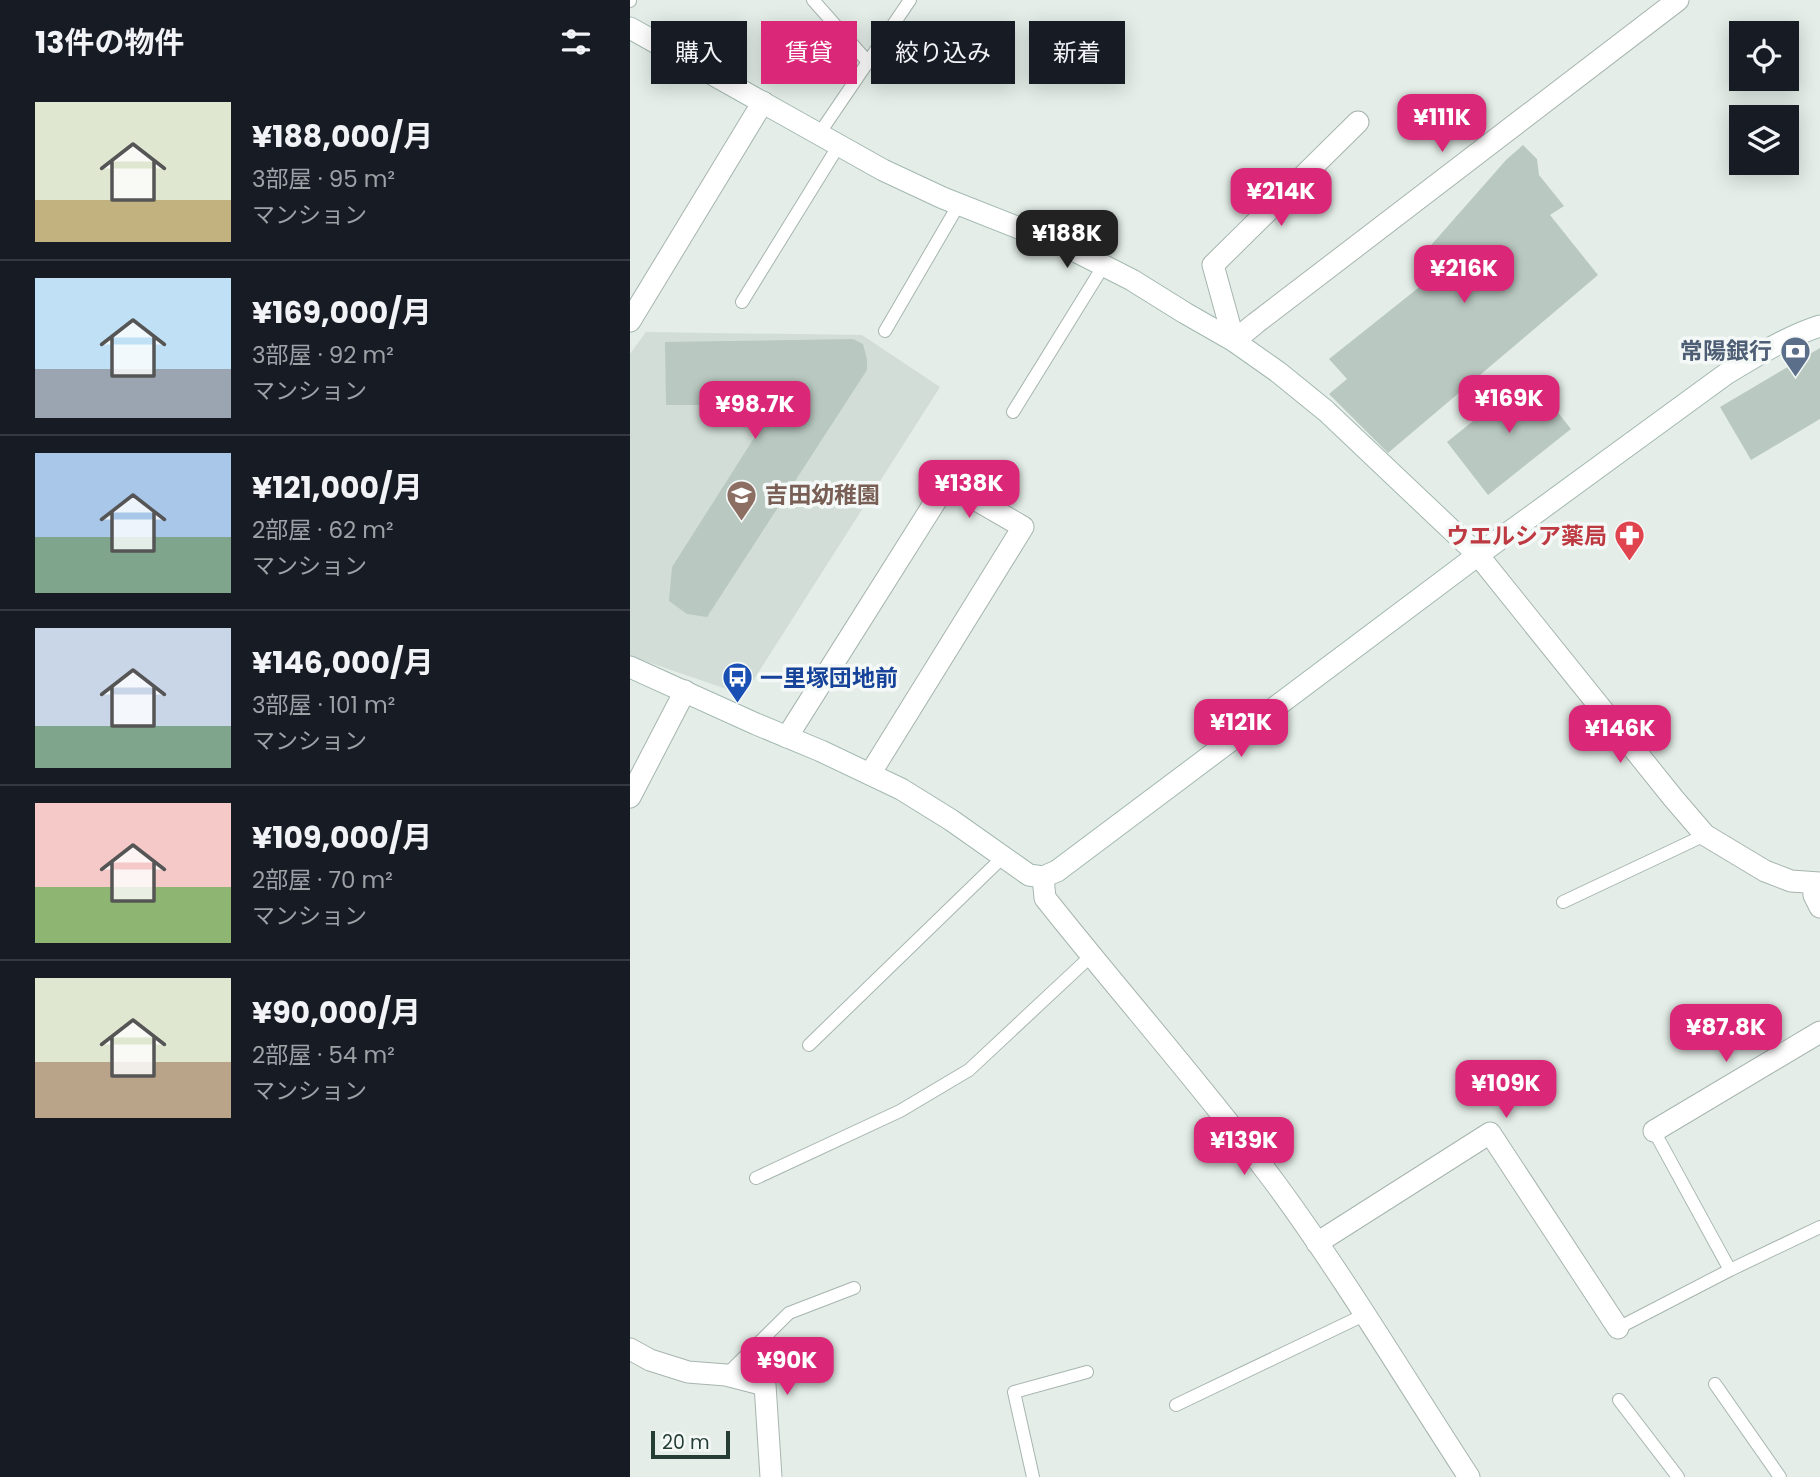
<!DOCTYPE html>
<html lang="ja">
<meta charset="utf-8">
<style>
body{margin:0;font-family:Poppins,"Noto Sans JP",sans-serif;background:#242831;color:#f1f3f6;height:100vh;display:flex;flex-direction:column;font-size:26px;white-space:nowrap}
*{box-sizing:border-box;margin:0}
p{font-size:23px;color:#9ea1a6}
.icon{flex:none;width:38px;height:38px;fill:none;stroke:currentColor;stroke-width:2;stroke-linecap:round;stroke-linejoin:round}
.map{position:relative;flex:1;overflow:hidden}
.panel{display:flex;flex-direction:column;background:#171b24;width:630px}
.panel>*{flex:none}
.guide{position:absolute;left:21px;top:21px;width:665px;height:63px;display:flex;gap:14px}
.controls{position:absolute;left:1099px;top:21px;display:grid;gap:14px}
.controls a{display:grid;place-items:center;width:70px;height:70px;border-radius:0px;background:#171b24;box-shadow:0 4px 18px #0003;font-size:35px}
.scale{position:absolute;left:21px;bottom:18px;width:79px;box-sizing:border-box;padding-left:7px;border:4px solid #243e36;border-top:0;font-size:19px;line-height:24px;white-space:nowrap;color:#243e36;-webkit-text-stroke:5px #f4f9f7;paint-order:stroke}
.price{position:absolute;translate:-50% -60px;padding:0 16px;border-radius:14px;background:#db2777;color:#fff;font-size:23px;line-height:46px;filter:drop-shadow(0 2px 4px #0008)}
.price::after{content:'';position:absolute;left:50%;top:42px;width:21px;height:16px;margin-left:-10px;background:inherit;clip-path:polygon(0 0,100% 0,50% 100%)}
.price.active{background:#222;color:#fff}
ul{padding:0;list-style:none}
li{display:flex;align-items:center;gap:21px;height:175px;padding:0 35px}
li+li{border-top:2px solid #363941}
li span{display:grid;place-items:center;flex:none;width:196px;height:140px;border-radius:0px;color:#555}
li>.icon{margin-inline-start:auto}
span .icon{width:84px;height:84px;fill:#fffc;stroke-width:1}
li b{font-size:30px}
h2{display:flex;justify-content:space-between;align-items:center;height:84px;padding:0 35px;font-size:30px}
.pill{padding:0 24px;border-radius:0px;background:#171b24;box-shadow:0 4px 18px #0003;font-size:24px;line-height:63px}
.pill.active{background:#db2777;color:#fff}
main{display:flex;flex:1;min-height:0}
.map>svg:first-child{display:block}
.built{fill:#d2ddd7}
.building{fill:#b9c8c1}
.lines{fill:none;stroke-linecap:round;stroke-linejoin:round}
.lane-casing{stroke:#a7b5af;stroke-width:14}
.street-casing{stroke:#a7b5af;stroke-width:23}
.secondary-casing{stroke:#a2b8b0;stroke-width:23}
.lane{stroke:#fff;stroke-width:12}
.street{stroke:#fff;stroke-width:21}
.secondary{stroke:#fff;stroke-width:21}
.labels{text-anchor:middle;stroke-width:7;stroke-linejoin:round;paint-order:stroke}
.service-label{font-size:23px;font-weight:bold;fill:#4e5e75;stroke:#f4f9f7;text-anchor:end}
.education-label{font-size:23px;font-weight:bold;fill:#785e54;stroke:#f4f9f7;text-anchor:start}
.health-label{font-size:23px;font-weight:bold;fill:#be3a42;stroke:#f4f9f7;text-anchor:end}
.transit-label{font-size:23px;font-weight:bold;fill:#164399;stroke:#f4f9f7;text-anchor:start}
</style>
<main>
<section class="panel">
<h2>13件の物件<svg class="icon" aria-label="filters" viewBox="0 0 24 24"><path d="M4 7h16M4 17h16"/><circle cx="9" cy="7" r="2"/><circle cx="15" cy="17" r="2"/></svg></h2>
<ul>
<li><span style="background:linear-gradient(#dfe7d0 70%,#c2b280 0)"><svg class="icon" aria-label="home" viewBox="0 0 24 24"><path d="M3 11l9-7 9 7M6 9v11h12V9"/></svg></span><div><b>¥188,000/月</b><p>3部屋 · 95 m²</p><p>マンション</p></div></li>
<li><span style="background:linear-gradient(#bfe0f5 65%,#9aa5b1 0)"><svg class="icon" aria-label="home" viewBox="0 0 24 24"><path d="M3 11l9-7 9 7M6 9v11h12V9"/></svg></span><div><b>¥169,000/月</b><p>3部屋 · 92 m²</p><p>マンション</p></div></li>
<li><span style="background:linear-gradient(#a9c7e8 60%,#7fa58c 0)"><svg class="icon" aria-label="home" viewBox="0 0 24 24"><path d="M3 11l9-7 9 7M6 9v11h12V9"/></svg></span><div><b>¥121,000/月</b><p>2部屋 · 62 m²</p><p>マンション</p></div></li>
<li><span style="background:linear-gradient(#c9d6e8 70%,#7fa58c 0)"><svg class="icon" aria-label="home" viewBox="0 0 24 24"><path d="M3 11l9-7 9 7M6 9v11h12V9"/></svg></span><div><b>¥146,000/月</b><p>3部屋 · 101 m²</p><p>マンション</p></div></li>
<li><span style="background:linear-gradient(#f6c9c9 60%,#8fb573 0)"><svg class="icon" aria-label="home" viewBox="0 0 24 24"><path d="M3 11l9-7 9 7M6 9v11h12V9"/></svg></span><div><b>¥109,000/月</b><p>2部屋 · 70 m²</p><p>マンション</p></div></li>
<li><span style="background:linear-gradient(#dfe7d0 60%,#b9a48a 0)"><svg class="icon" aria-label="home" viewBox="0 0 24 24"><path d="M3 11l9-7 9 7M6 9v11h12V9"/></svg></span><div><b>¥90,000/月</b><p>2部屋 · 54 m²</p><p>マンション</p></div></li>
</ul>
</section>
<div class="map">
<svg width="1190" height="1477" viewBox="0 0 1190 1477">
<rect width="100%" height="100%" fill="#e4ede8"/>
<!-- built -->
<path class="built" d="M16 332 232 335 310 387 114 695 0 656V354Z"/>
<!-- building -->
<path class="building" d="M893 145 907 159 909 175 934 206 920 215 968 275 758 453 699 394 717 379 699 359 802 277 788 260 876 160Z
M223 339 233 344 237 359V370L77 617 57 614 39 601 42 567 145 405H36L35 342Z
M1190 348V419L1121 460 1090 407Z
M899 376 941 429 858 495 817 442Z"/>
<g class="lines">
<defs>
<path id="lane" d="M183 0 238 62
M0 1V0
M189 134 280 0
M112 302 209 145
M255 331 329 204
M383 412 474 265
M933 902 1075 835
M179 1045 373 857
M1024 1131 1100 1270
M126 1178 270 1111 339 1070 461 956
M988 1328 1100 1270 1190 1227
M96 1375 159 1313 224 1288
M1085 1384 1150 1477
M989 1400 1048 1477
M546 1405 734 1315
M403 1477 384 1392 457 1372"/>
<path id="street" d="M728 122 583 265 604 341 626 323 1048 0
M0 321 133 102
M848 555 1044 799 1075 835 1135 871 1161 881 1190 883
M157 737 317 483 393 527 240 774
M0 797 55 691
M413 877 415 898C491 994 573 1086 646 1184 715 1278 775 1379 839 1477
M1183 883 1184 895 1190 907
M1024 1131 1190 1032
M687 1243 860 1133 988 1328
M0 1349 20 1360 58 1372 96 1375 135 1385 141 1477"/>
<path id="secondary" d="M0 28 253 170 313 198 437 247 502 280 555 313 604 341 648 372 696 411 848 555
M0 667 126 724 191 751 271 789 321 820 399 875 413 877 427 871 848 555 1096 374C1126 356 1156 337 1190 326"/>
</defs>
<!-- lane casing -->
<use href="#lane" class="lane-casing"/>
<!-- street casing -->
<use href="#street" class="street-casing"/>
<!-- secondary casing -->
<use href="#secondary" class="secondary-casing"/>
<!-- lane -->
<use href="#lane" class="lane"/>
<!-- street -->
<use href="#street" class="street"/>
<!-- secondary -->
<use href="#secondary" class="secondary"/>
</g>
<!-- icons -->
<defs>
<symbol id="bank-pin" viewBox="-11 -11 22 30"><path d="M0 17L-7.5 6A9.5 9.5 0 1 1 7.5 6Z" fill="#5c6f8a" stroke="#f4f9f7"/><path d="M-6-4H6V4H-6ZM0-2.3a2.3 2.3 0 1 0 0 4.6a2.3 2.3 0 1 0 0-4.6Z" fill="#fff"/></symbol>
<symbol id="school-pin" viewBox="-11 -11 22 30"><path d="M0 17L-7.5 6A9.5 9.5 0 1 1 7.5 6Z" fill="#8d6e63" stroke="#f4f9f7"/><path d="M0-5L7-2L0 1L-7-2ZM-4 1L0 2.5L4 1V4Q0 6-4 4Z" fill="#fff"/></symbol>
<symbol id="pharmacy-pin" viewBox="-11 -11 22 30"><path d="M0 17L-7.5 6A9.5 9.5 0 1 1 7.5 6Z" fill="#e0444e" stroke="#f4f9f7"/><path d="M-2-6h4v4h4v4h-4v4h-4v-4h-4v-4h4Z" fill="#fff"/></symbol>
<symbol id="bus-pin" viewBox="-11 -11 22 30"><path d="M0 17L-7.5 6A9.5 9.5 0 1 1 7.5 6Z" fill="#1a4fb4" stroke="#f4f9f7"/><path d="M-5-6H5V4H4V6H2V4H-2V6H-4V4H-5ZM-3.5-4V0h7V-4ZM-3.5 1.2v1.5H-2V1.2ZM2 1.2v1.5H3.5V1.2Z" fill="#fff"/></symbol>
</defs>
<g fill-rule="evenodd">
<use href="#bank-pin" x="1148" y="334" width="35" height="47"/>
<use href="#school-pin" x="94" y="478" width="35" height="47"/>
<use href="#pharmacy-pin" x="982" y="518" width="35" height="47"/>
<use href="#bus-pin" x="90" y="660" width="35" height="47"/>
</g>
<g class="labels">
<!-- service labels -->
<g class="service-label">
<text x="1142" y="359">常陽銀行</text>
</g>
<!-- education labels -->
<g class="education-label">
<text x="135" y="503">吉田幼稚園</text>
</g>
<!-- health labels -->
<g class="health-label">
<text x="977" y="544">ウエルシア薬局</text>
</g>
<!-- transit labels -->
<g class="transit-label">
<text x="130" y="686">一里塚団地前</text>
</g>
</g>
</svg>
<div class="controls">
<a><svg class="icon" aria-label="locate" viewBox="0 0 24 24"><circle cx="12" cy="12" r="6"/><path d="M12 2v4M12 18v4M2 12h4M18 12h4"/></svg></a>
<a><svg class="icon" aria-label="layers" viewBox="0 0 24 24"><path d="M12 4l9 5-9 5-9-5zM3 14l9 5 9-5"/></svg></a>
</div>
<div class="scale">20 m</div>
<b class="price" style="left:812px;top:154px">¥111K</b>
<b class="price" style="left:651px;top:228px">¥214K</b>
<b class="price active" style="left:437px;top:270px">¥188K</b>
<b class="price" style="left:834px;top:305px">¥216K</b>
<b class="price" style="left:879px;top:435px">¥169K</b>
<b class="price" style="left:125px;top:441px">¥98.7K</b>
<b class="price" style="left:339px;top:520px">¥138K</b>
<b class="price" style="left:611px;top:759px">¥121K</b>
<b class="price" style="left:990px;top:765px">¥146K</b>
<b class="price" style="left:1096px;top:1064px">¥87.8K</b>
<b class="price" style="left:876px;top:1120px">¥109K</b>
<b class="price" style="left:614px;top:1177px">¥139K</b>
<b class="price" style="left:157px;top:1397px">¥90K</b>
<div class="guide">
<a class="pill">購入</a>
<a class="pill active">賃貸</a>
<a class="pill">絞り込み</a>
<a class="pill">新着</a>
</div>
</div>
</main>
